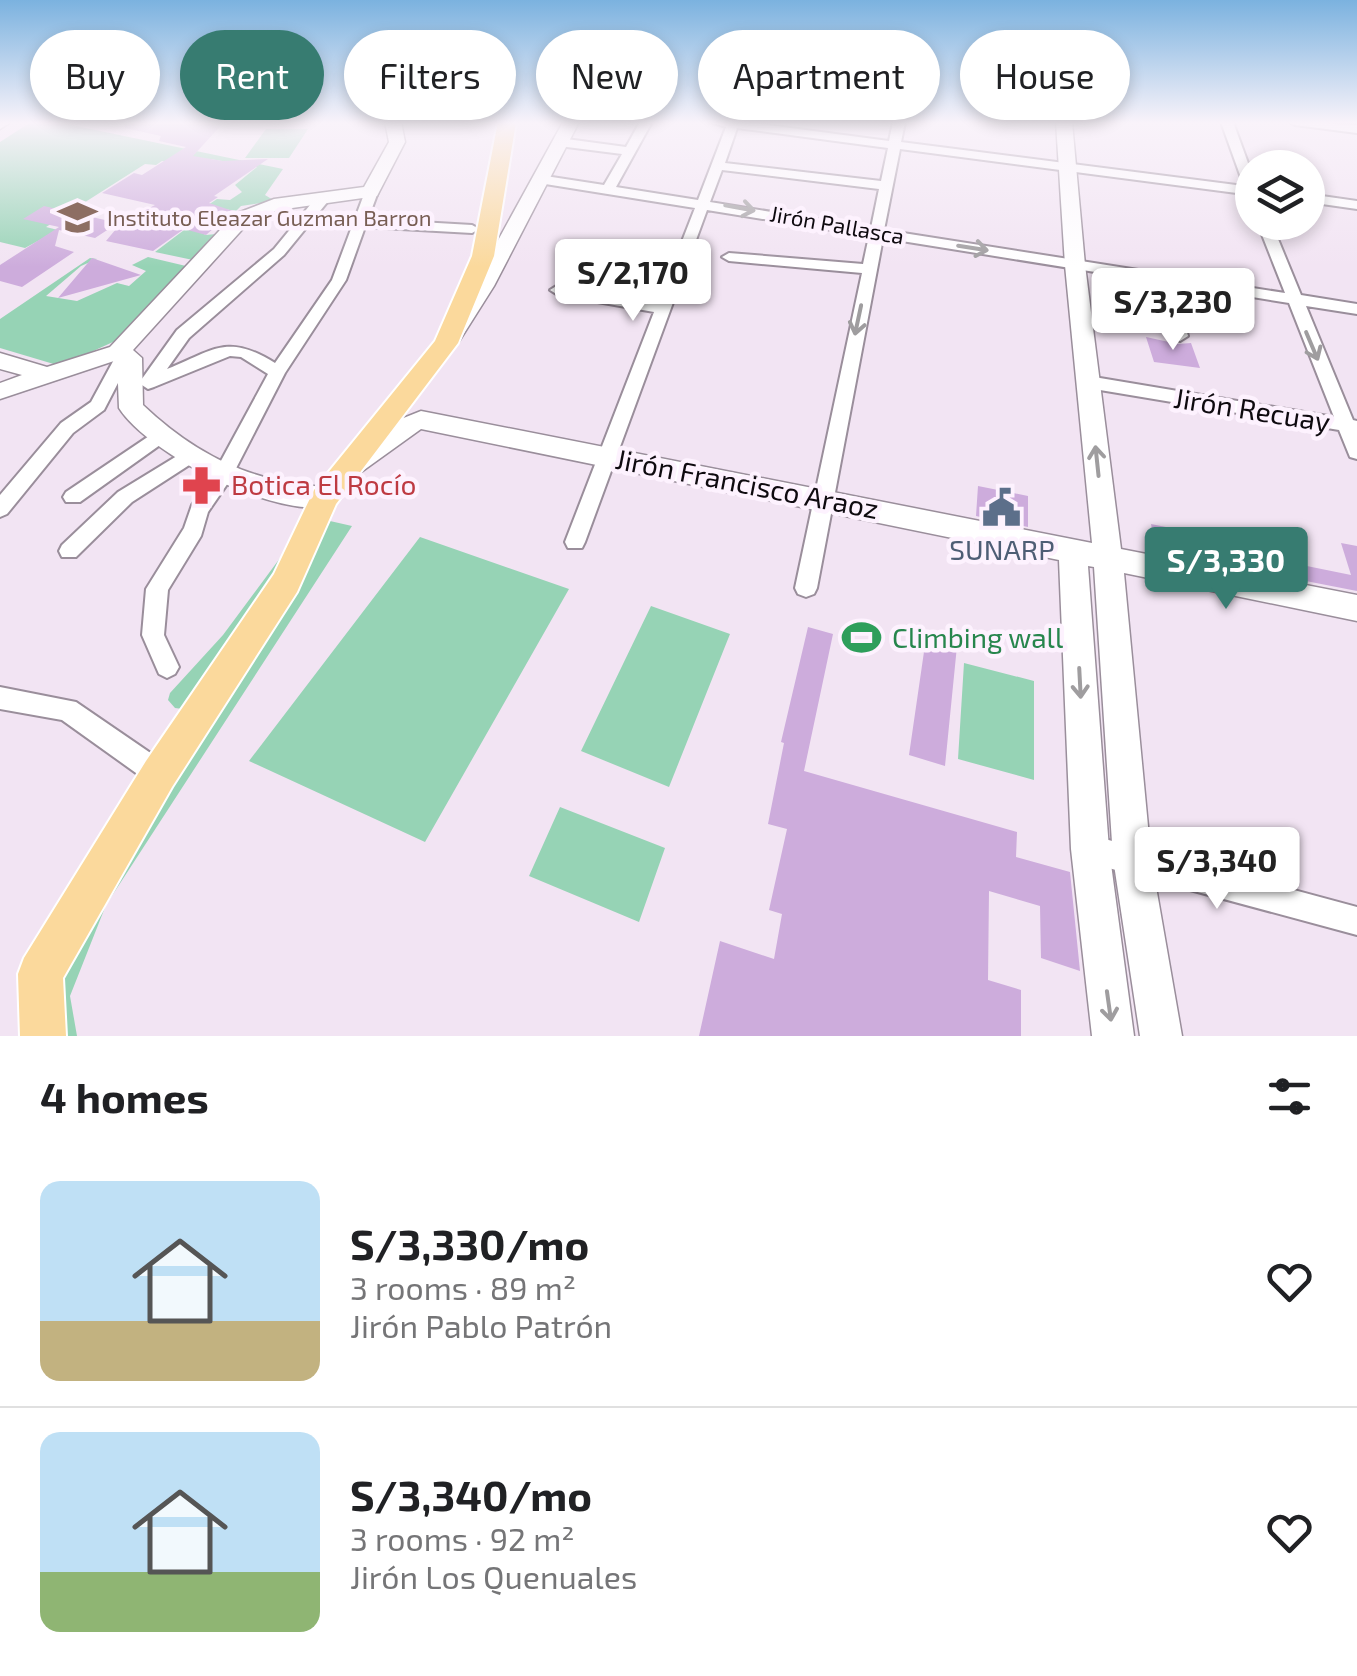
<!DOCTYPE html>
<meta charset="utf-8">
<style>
body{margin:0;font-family:"Exo 2",sans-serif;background:#f2f2f2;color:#202124;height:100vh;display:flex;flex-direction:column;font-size:38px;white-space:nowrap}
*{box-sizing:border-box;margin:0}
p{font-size:32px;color:#757577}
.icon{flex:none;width:55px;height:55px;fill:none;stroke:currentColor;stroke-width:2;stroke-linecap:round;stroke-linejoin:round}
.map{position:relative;height:1036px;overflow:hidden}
.side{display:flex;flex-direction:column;background:#fff;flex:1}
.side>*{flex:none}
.hud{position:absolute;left:30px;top:30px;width:1298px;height:90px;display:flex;gap:20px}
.fabs{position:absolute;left:1235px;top:150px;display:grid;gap:20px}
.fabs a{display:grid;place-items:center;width:90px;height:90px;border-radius:50%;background:#fff;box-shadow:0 5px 15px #0003;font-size:50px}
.price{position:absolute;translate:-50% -85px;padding:0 22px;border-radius:10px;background:#fff;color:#222;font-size:32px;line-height:65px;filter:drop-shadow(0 2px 5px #0008)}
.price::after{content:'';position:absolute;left:50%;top:60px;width:30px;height:22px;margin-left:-15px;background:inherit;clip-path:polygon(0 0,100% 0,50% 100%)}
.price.on{background:#377c71;color:#fff}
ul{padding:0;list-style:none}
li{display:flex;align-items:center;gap:30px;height:250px;padding:0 40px}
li+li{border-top:2px solid #e0e0e0}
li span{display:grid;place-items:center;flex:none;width:280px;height:200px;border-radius:20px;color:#555}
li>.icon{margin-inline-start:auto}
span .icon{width:120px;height:120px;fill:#fffc;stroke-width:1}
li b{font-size:42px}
h2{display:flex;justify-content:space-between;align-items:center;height:120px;padding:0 40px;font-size:42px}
.chip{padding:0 35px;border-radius:45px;background:#fff;box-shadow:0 5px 15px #0003;font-size:35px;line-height:90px}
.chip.on{background:#377c71;color:#fff}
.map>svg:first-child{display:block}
.green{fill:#96d3b5}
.building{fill:#cdacdc}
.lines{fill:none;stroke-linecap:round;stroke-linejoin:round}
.street-casing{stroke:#9a8e9b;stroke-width:4}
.secondary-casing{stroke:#9a8e9b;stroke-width:3}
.primary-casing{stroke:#fff;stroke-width:4}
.street{fill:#fff;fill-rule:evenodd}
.secondary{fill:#fff;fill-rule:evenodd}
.primary{fill:#fbd99c;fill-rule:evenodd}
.oneway{stroke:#9f9d9f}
.labels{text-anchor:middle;stroke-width:9;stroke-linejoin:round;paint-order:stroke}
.far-education-label{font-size:22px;fill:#785e54;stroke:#fdf2fe;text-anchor:start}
.far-street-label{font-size:22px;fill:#0e0a0f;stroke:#fdf2fe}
.street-label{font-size:28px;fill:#0e0a0f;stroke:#fdf2fe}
.health-label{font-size:28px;fill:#be3a42;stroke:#fdf2fe;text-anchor:start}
.service-label{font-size:28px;fill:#4e5e75;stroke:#fdf2fe}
.leisure-label{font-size:28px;fill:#27864d;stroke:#fdf2fe;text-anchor:start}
</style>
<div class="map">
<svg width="1357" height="1036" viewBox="0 0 1357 1036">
<rect width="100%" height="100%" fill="#f2e4f3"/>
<!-- green -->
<path class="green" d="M31 122H57L283 169 265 195 275 201 241 206 236 211 224 209 221 219 226 223 217 227 199 211 217 199 230 200 242 192 235 185 257 167 210 159 197 167 162 161 156 165 145 164 46 227 58 230 25 248 0 242V142Z
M266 129H308L289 158H245Z
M188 227 206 235 216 234 193 260 155 252Z
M148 257 186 266 124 337 80 357 57 365 0 348V319L90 258 97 259 81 266 46 296 77 301 117 283 129 286 146 271 132 265Z
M330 521 352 526 106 905 70 996 77 1036H62V982L83 934 118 869 316 550Z
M303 527 190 710 175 708 168 700 170 693 223 635Z
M420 537 569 589 425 842 249 761Z
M651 606 730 634 669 787 581 751Z
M964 663 1034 681V780L958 759Z
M560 807 665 848 639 922 529 876Z"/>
<!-- building -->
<path class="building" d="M125 122H224L193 156 223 161 268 159 214 196 218 197 209 203 233 211 206 235 184 229 153 251 106 241 121 223 155 205 102 193 134 173 142 175 186 147 159 141 161 136 125 128Z
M44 206 118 223 95 238 59 230 55 246 74 252 22 287 0 281V265L59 227 23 219Z
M92 258 141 275 58 298Z
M1146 337 1178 344 1191 343 1200 368 1154 362Z
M978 486 1028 496V527L976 516Z
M1151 524 1240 542 1243 553 1351 575 1341 543 1357 546V591L1156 552Z
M808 627 833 634 804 771 1017 832 1016 857 1070 872 1080 971 1041 958 1040 906 989 891 988 980 1021 990V1036H699L720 941 774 959 782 914 769 910 787 829 768 824 784 743 781 742Z
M926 638 957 646 945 766 909 755Z"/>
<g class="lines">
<defs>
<path id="street" d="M640 122H652L616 187 698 200 726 127 710 122H745L889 141 893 122H905L901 142 1244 186 1221 122H1233L1252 174V195L900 149 884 230 1285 293 1257 222H1271L1301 295 1357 304V314L1306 306 1353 420 1357 421V459L1350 457 1339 430 1088 388 1079 382 1088 376 1334 417 1289 303 1173 284 1188 336 1180 341 1172 336 1157 282 883 238 817 588 814 594 806 597 798 594 795 588 862 273 729 261 722 257 729 253 863 264 869 236 707 210 585 542 582 548H568L565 542 654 312 558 295 550 290 558 285 658 303 695 208 539 183 533 179 539 175 604 185 622 154 559 146 553 142 559 138 626 147ZM737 128 888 148 881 181 725 163ZM722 170 879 189 871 228 710 202Z
M1289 122 1357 125V133L1295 125Z
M366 189 378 192 368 219 472 225 479 229 472 233 365 227 346 280 285 373 230 480 208 512 201 536 168 590 164 635 179 667 175 674 167 678 159 674 142 635 146 589 184 528 192 505 216 470 268 374 241 357 230 356 154 387 148 389 139 383 177 330 274 249 319 194H329V200L284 255 189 338 167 369C214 350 227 333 275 363L332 280Z
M1308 194 1357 201V209L1308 202Z
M125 349 133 354 104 410 73 433 7 514 0 517V495L61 423 91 402 117 354Z
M161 428 167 430 170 435 167 440 80 502H66L63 497 66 492Z
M190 448 199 455 197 460 132 502 76 557H62L59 551 62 545 118 492Z
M0 687 76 702 168 765 172 774 168 783 159 787 150 783 62 720 0 709Z
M1090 835 1357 907V935L1090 863 1080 859 1076 849 1080 839Z"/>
<path id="secondary" d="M0 122H11L0 129Z
M385 122H401L405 142 377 196 278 210 249 222 133 350 142 358 143 405C180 440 222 467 272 479 292 484 314 484 334 491L337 498 334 505C280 522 148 454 119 408L117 360 0 399V383L22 375 0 369V353L47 367 110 347 235 214 274 199 364 187 389 142Z
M563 122H579L494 286 458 343H442L439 338 473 286Z
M1056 122H1072L1085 265 1121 549 1357 595V621L1124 573 1151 858 1182 1036H1140L1113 858 1094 567 1088 566 1109 849 1134 1036H1092L1071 849 1059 560 421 429 357 475H339L335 468 339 461 396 421 421 411 1092 543 1065 265Z"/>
<path id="primary" d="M498 122H516L494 256 458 343 336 504 297 592 172 787 63 978 66 1036H20L18 974 24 958 146 761 274 574 314 490 435 341 472 256Z"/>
</defs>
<!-- street casing -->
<use href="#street" class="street-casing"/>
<!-- secondary casing -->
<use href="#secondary" class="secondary-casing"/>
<!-- primary casing -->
<use href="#primary" class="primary-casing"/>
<!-- street -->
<use href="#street" class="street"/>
<!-- secondary -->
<use href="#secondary" class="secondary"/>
<!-- primary -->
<use href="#primary" class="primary"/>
</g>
<!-- one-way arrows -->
<defs><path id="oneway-shaft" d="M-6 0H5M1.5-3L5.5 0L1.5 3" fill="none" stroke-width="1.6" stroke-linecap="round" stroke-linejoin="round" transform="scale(2.5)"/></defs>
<g class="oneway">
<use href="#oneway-shaft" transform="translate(740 208) rotate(10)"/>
<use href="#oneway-shaft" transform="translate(973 248) rotate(9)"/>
<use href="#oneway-shaft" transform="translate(858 320) rotate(102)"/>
<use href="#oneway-shaft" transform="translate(1312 346) rotate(67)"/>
<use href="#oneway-shaft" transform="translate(1097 461) rotate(-96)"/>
<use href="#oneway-shaft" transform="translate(1080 683) rotate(87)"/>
<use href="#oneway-shaft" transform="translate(1109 1006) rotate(82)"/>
</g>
<!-- sky -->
<linearGradient id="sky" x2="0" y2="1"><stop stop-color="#7bb2df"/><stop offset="0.46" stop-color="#f9f3fa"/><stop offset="1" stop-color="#f9f3fa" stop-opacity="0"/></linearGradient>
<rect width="1357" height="267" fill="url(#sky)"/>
<!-- icons -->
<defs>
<symbol id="university-bare" viewBox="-9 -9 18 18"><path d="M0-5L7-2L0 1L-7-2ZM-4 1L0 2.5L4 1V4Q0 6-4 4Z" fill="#8d6e63" stroke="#fdf2fe" stroke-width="2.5" paint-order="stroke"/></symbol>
<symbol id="pharmacy-bare" viewBox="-9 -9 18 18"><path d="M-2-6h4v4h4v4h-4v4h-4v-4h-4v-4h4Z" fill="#e0444e" stroke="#fdf2fe" stroke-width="2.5" paint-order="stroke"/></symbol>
<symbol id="civic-bare" viewBox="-9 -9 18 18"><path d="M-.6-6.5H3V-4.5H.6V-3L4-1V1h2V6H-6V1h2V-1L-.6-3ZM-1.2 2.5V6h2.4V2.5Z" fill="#5c6f8a" stroke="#fdf2fe" stroke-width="2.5" paint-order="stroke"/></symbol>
<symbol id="stadium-bare" viewBox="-9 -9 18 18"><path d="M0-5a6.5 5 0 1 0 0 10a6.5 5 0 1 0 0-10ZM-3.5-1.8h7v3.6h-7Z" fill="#2e9e5b" stroke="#fdf2fe" stroke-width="2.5" paint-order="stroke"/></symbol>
</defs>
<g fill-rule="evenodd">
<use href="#university-bare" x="50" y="190" width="55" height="55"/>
<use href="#pharmacy-bare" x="174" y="458" width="55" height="55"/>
<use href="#civic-bare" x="974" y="480" width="55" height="55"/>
<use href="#stadium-bare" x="834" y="610" width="55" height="55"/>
</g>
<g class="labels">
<!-- far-education labels -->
<g class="far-education-label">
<text x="107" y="226">Instituto Eleazar Guzman Barron</text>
</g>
<!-- far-street labels -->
<g class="far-street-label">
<text transform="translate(837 225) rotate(10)" y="8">Jirón Pallasca</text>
</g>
<!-- street labels -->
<g class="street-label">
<text transform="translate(1252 410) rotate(9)" y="10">Jirón Recuay</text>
<text transform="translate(747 484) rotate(11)" y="10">Jirón Francisco Araoz</text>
</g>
<!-- health labels -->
<g class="health-label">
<text x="231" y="495">Botica El Rocío</text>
</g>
<!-- service labels -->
<g class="service-label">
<text x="1002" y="560">SUNARP</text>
</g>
<!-- leisure labels -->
<g class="leisure-label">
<text x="892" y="648">Climbing wall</text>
</g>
</g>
</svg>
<div class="fabs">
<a><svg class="icon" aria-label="layers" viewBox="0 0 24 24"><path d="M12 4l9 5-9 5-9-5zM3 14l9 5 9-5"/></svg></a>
</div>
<b class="price" style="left:633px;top:324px">S/2,170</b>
<b class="price" style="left:1173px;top:353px">S/3,230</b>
<b class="price on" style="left:1226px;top:612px">S/3,330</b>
<b class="price" style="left:1217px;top:912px">S/3,340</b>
<div class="hud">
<a class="chip">Buy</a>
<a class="chip on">Rent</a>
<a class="chip">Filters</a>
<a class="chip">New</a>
<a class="chip">Apartment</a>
<a class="chip">House</a>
</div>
</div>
<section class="side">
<h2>4 homes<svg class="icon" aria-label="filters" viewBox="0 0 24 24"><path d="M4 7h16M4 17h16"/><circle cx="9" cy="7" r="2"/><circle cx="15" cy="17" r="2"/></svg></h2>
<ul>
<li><span style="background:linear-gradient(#bfe0f5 70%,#c2b280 0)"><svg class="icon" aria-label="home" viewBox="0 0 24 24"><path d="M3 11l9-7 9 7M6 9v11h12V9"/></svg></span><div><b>S/3,330/mo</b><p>3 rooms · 89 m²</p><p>Jirón Pablo Patrón</p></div><svg class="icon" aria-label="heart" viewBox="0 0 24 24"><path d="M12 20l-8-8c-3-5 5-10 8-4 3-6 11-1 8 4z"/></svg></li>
<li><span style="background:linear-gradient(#bfe0f5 70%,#8fb573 0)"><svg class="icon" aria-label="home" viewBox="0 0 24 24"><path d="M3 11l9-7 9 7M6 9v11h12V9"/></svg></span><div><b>S/3,340/mo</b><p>3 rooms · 92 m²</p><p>Jirón Los Quenuales</p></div><svg class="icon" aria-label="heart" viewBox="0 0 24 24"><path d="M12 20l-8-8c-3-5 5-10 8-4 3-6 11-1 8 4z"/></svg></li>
</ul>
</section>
